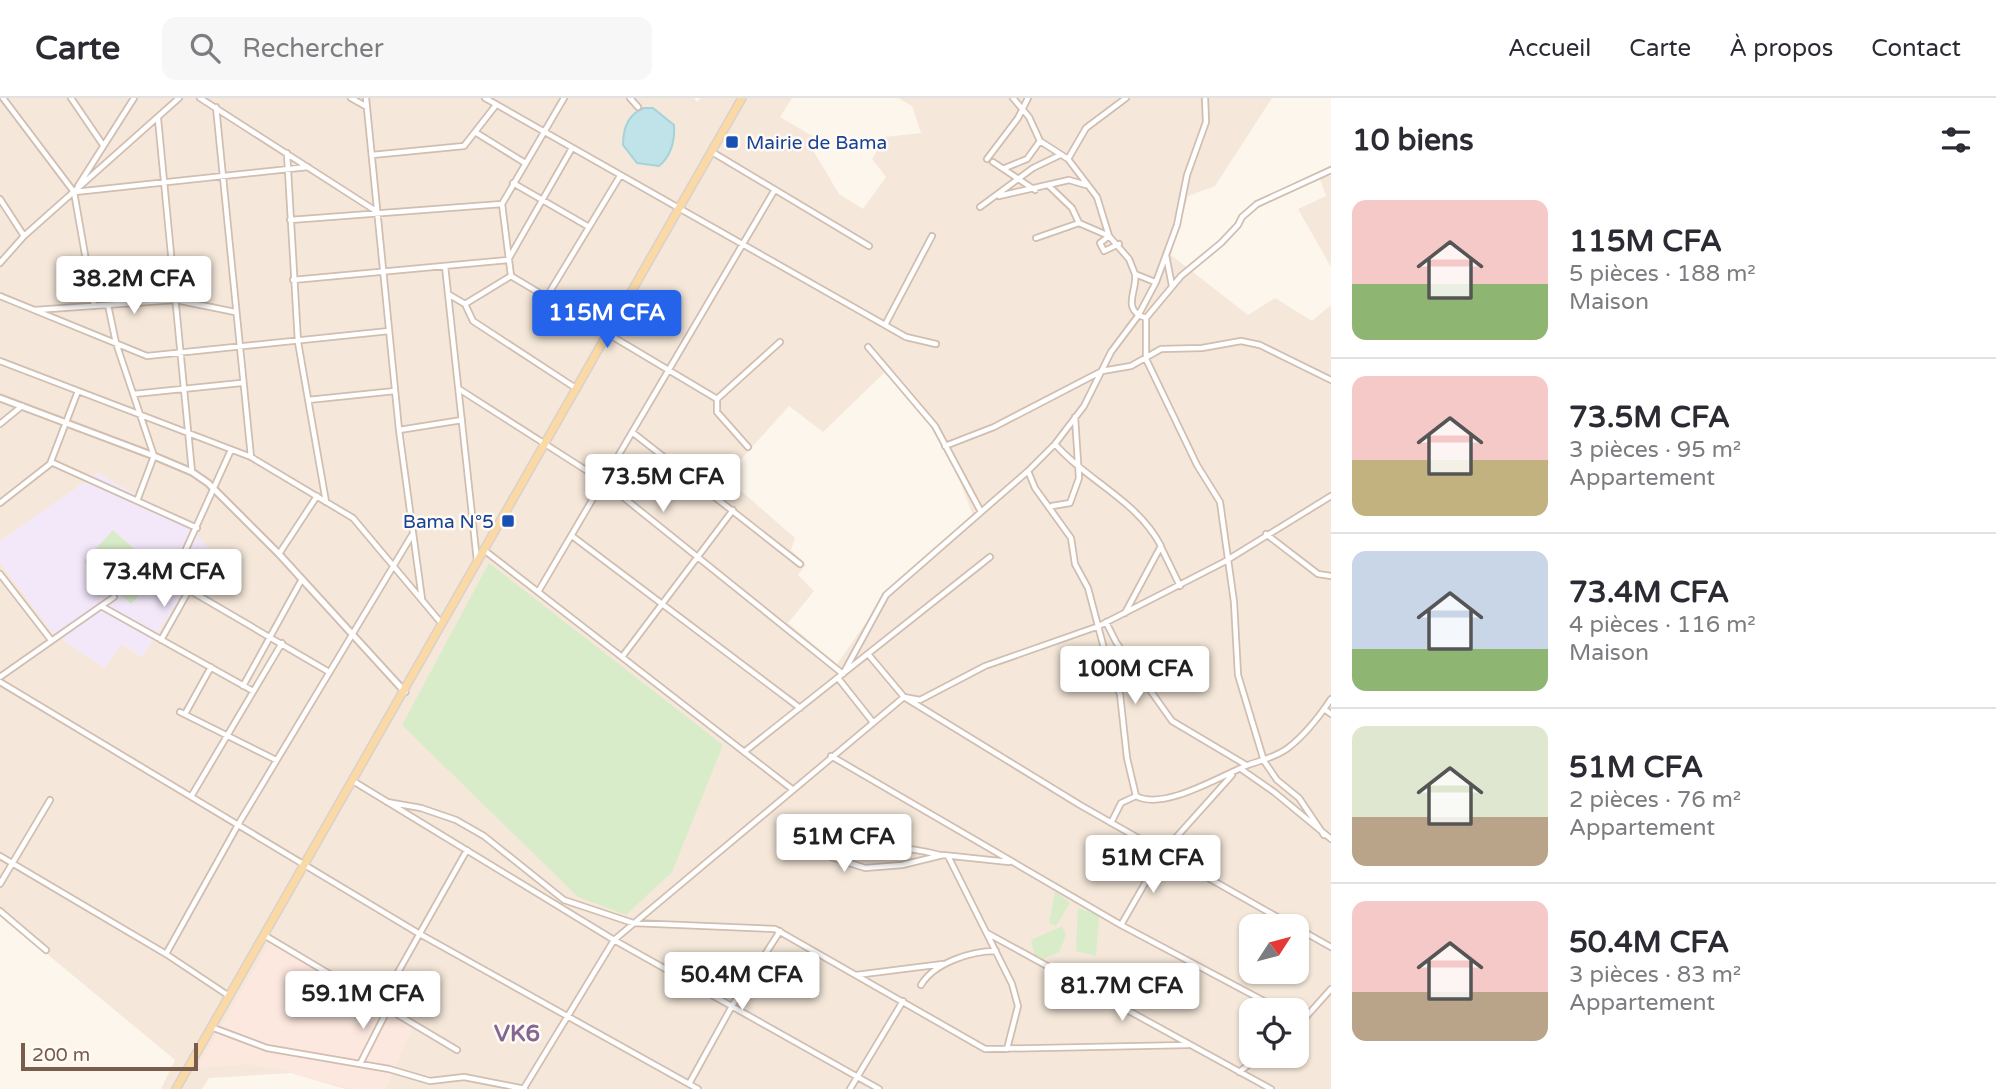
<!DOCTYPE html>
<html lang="fr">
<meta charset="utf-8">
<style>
body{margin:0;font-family:"Varela Round",sans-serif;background:#f7f7f7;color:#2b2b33;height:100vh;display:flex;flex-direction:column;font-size:26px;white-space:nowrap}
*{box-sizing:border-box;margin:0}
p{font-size:23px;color:#7c7c81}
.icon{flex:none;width:38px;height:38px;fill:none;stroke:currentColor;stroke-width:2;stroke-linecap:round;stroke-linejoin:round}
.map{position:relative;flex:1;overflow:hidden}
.details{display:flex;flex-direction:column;background:#fff;width:665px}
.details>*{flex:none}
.needle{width:46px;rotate:54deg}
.buttons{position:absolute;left:1239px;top:816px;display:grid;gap:14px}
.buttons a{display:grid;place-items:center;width:70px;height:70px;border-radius:14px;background:#fff;box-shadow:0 2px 5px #0004;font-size:35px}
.scale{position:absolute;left:21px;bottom:18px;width:177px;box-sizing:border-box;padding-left:7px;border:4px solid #7a5c4d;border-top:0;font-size:19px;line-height:24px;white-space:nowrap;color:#7a5c4d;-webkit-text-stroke:5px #fffaf3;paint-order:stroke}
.price{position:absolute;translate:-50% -60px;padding:0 16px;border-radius:7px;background:#fff;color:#222;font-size:23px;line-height:46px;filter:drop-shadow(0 2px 4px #0008)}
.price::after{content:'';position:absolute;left:50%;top:42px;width:21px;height:16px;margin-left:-10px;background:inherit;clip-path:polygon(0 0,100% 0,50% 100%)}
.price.current{background:#2563eb;color:#fff}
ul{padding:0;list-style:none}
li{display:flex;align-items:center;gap:21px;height:175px;padding:0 21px}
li+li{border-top:2px solid #e1e1e2}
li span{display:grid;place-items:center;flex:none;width:196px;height:140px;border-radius:14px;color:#555}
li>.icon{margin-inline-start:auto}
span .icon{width:84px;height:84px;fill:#fffc;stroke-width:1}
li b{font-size:30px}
h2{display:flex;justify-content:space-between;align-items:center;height:84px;padding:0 21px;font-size:30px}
header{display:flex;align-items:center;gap:42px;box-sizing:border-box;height:98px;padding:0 35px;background:#fff;border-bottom:2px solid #e1e1e2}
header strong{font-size:33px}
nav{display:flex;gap:38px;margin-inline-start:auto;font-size:24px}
.search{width:490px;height:63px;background:#f7f7f7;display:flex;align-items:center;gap:18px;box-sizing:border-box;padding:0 24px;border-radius:14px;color:#7c7c81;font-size:26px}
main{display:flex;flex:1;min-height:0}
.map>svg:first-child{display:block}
.residential{fill:#f5e8da;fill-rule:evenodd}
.commercial{fill:#fde8e0}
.education{fill:#f3e8fa}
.green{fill:#d8ecc9}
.water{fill:#bfe3e8;stroke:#a5d3da;stroke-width:2}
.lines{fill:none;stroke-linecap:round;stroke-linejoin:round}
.minor-casing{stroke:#d1beb0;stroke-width:8}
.tertiary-casing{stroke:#d1beb0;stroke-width:9}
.primary-casing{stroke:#dad1cd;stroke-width:10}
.minor{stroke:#fff;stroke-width:4.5}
.tertiary{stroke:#fff;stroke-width:5}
.primary{stroke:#fbd9a5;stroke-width:7}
.transit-dot{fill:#1a4fb4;stroke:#fffaf3;stroke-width:2.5}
.labels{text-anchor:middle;stroke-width:5;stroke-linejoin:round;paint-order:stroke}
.transit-label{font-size:19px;fill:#164399;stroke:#fffaf3;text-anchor:start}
.quarter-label{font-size:23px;font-weight:bold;fill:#846695;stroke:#fffaf3}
</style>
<header>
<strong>Carte</strong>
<div class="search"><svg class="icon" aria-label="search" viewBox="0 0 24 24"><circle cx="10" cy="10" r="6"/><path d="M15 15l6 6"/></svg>Rechercher</div>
<nav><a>Accueil</a><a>Carte</a><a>À propos</a><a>Contact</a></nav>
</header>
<main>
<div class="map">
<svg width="1331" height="991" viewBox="0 0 1331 991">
<rect width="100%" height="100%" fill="#fdf6ec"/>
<!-- residential -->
<path class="residential" d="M0 0H694L697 4 701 0H792L780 19 814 39V54L839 96 863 111 886 79 872 61 885 39 921 35 912 8 898 0H1272L1215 88 1188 98 1171 157 1248 217 1275 200 1312 223 1331 207V991H345L291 975 209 980 202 991H161L175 962 0 817V464L53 535 122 546 142 559 210 452 98 375 0 443ZM884 275 912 301 944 342 974 420 879 506 837 566 788 525 814 493 798 477 806 467 791 452 795 440 725 379 789 308 823 334ZM1251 828H1297V873H1251ZM1251 912H1297V957H1251Z
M1331 67V169L1298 111 1326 98 1318 75Z"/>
<!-- commercial -->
<path class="commercial" d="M273 839 415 925 385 991H353L278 971 248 966 197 970Z"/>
<!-- education -->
<path class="education" d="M98 375 187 426 210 452 142 559 122 546 104 570 53 535 0 464V443Z"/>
<!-- green -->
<path class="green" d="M113 432 160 474 131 506 84 464Z
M489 465 723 647 672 774 626 817 578 799 402 627Z
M1055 793 1070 805 1056 828 1049 825Z
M1078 810 1099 817 1096 858 1076 853Z
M1062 828 1066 837 1059 854 1036 864 1031 842Z"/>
<!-- water -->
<path class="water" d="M644 10H653L674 27C675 43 672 57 659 68L637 65 623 47C623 31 628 16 644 10Z"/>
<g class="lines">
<defs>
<path id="minor" d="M3 0 74 94 94 208
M71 0 103 47
M200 0 376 113
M351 0 367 9
M366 0 399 332 422 501
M485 0 906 239 936 246
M630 0 638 9
M1013 0 1029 19 1040 43
M216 9 251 359
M158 21 192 374
M475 34 525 65
M712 54 869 148
M287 55 298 244 326 404
M372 57 464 48 496 7
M987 61 1018 20 1028 0
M1068 61 1097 99 1109 138 1129 161 1135 176 1155 184
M993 64 1035 92
M1005 70 1027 61 1040 43 1068 61 1086 30 1126 0
M513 85 589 129
M1048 87 1072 110 1079 125 1109 138 1100 145 1104 153 1119 146
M78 88 134 0
M75 94 308 69
M999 98 1069 82 1086 87
M0 101 24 138
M980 109 1033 70 1060 57
M290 122 502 106
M1036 140 1079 125
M1166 157 1172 188
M0 165 24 138 179 0
M445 168 477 463
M1135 176C1138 192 1120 212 1146 220V261L1197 367 1220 404 1234 504 1238 577 1264 663 1277 682 1299 700 1324 737
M511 178 717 301
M511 178 502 106 564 0
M293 182 508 162 572 50
M448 196 465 206 473 223 577 291
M0 198 147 258 389 233
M546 200 620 78
M465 206 511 178
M108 207 116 245 154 358 137 403
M35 212 176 202 235 214
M1146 220 1181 178 1221 145 1238 127 1242 119 1257 106 1331 72
M885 227 932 138
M868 249 935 328 980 412
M0 263 251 359 353 420 442 526
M459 291 603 383 843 576 886 497 1028 373 1055 346 1084 308 1111 254 1138 218 1156 184 1177 127 1187 77 1206 24 1205 0
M134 296 241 285
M308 302 395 293
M0 326 22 308
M399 332 462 322
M632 334 800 466
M1055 346C1087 383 1137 402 1161 448L1125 515
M945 348 994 329 1102 273 1131 268 1161 251 1202 250 1241 243 1260 247 1331 282
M748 349 717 314V301L780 244
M231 352 172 482 329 574
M51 364 197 430
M1028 373 1035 390 1071 440 1075 466 1088 490 1111 577 1120 596 1127 660 1136 698C1164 713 1220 678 1248 667 1262 662 1276 659 1288 650 1305 637 1319 619 1331 601
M0 405 50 366 78 293
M1052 408 1070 405 1079 380 1075 319
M1266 436 1318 476 1331 478
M572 438 800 610
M1161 449 1180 488
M484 452 792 691
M279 456 317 398
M0 476 51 542
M538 494 774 93
M101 508 253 593
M1106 524 1116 544 1172 623 1246 667
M161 542 189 492
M868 556 904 599 1080 707 1293 828
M622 559 733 412
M0 579 114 499
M838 580 872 623
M0 584 418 835 698 991
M243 588 302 481
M1324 611 1331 616
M180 614 276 662
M185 616 211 569
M744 654 990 459
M831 658 1121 827 1281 912
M1241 671 1274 694 1331 741
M353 683 614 842 879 991
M192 697 282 545
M387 704 421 710 456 722 484 738 564 802 633 825 775 831 985 951 1188 947
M1111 725 1121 705 1136 698
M0 758 166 856 229 898
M832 758C873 749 899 746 940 757
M948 758 1012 886 1018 908 1007 951
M831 759 865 770 902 767 943 757 1009 764
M0 786 50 702
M0 813 46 852
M1121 827 1163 754 1232 677
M1297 830 1331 849
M987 835 1271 991
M264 837 457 952
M166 856 239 725 412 437
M856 877 943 866
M921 887C934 865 971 853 996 853
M380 906 467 752
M211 929 267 950 389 971 430 983 464 979 525 991
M1297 929 1331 891
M360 966 388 911
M1239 974 1262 957
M689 986 732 908 780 833
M524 990 614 842 904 599 920 602 985 568 1099 528 1224 464 1331 398
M850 991 903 903"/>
<path id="tertiary" d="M0 300 154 358 192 374 208 385 279 456 405 594"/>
<path id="primary" d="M176 991 742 0"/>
</defs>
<!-- minor casing -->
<use href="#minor" class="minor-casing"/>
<!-- tertiary casing -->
<use href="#tertiary" class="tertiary-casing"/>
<!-- primary casing -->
<use href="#primary" class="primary-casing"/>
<!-- minor -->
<use href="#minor" class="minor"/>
<!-- tertiary -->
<use href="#tertiary" class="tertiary"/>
<!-- primary -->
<use href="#primary" class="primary"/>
</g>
<!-- markers -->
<g class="transit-dot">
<rect x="725" y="37" width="14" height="14" rx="3.5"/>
<rect x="501" y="416" width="14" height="14" rx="3.5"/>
</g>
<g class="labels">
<!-- transit labels -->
<g class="transit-label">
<text x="746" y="51">Mairie de Bama</text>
<text x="494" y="430" text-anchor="end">Bama N°5</text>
</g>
<!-- quarter labels -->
<g class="quarter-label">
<text x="517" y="943">VK6</text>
</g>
</g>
</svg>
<div class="buttons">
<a><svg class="needle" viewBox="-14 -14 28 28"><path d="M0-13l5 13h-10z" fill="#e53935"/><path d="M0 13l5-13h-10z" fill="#7c7c81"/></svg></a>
<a><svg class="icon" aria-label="locate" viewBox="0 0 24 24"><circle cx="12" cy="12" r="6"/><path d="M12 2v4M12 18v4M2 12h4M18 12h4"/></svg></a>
</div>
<div class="scale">200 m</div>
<b class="price" style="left:134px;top:218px">38.2M CFA</b>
<b class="price current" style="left:607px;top:252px">115M CFA</b>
<b class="price" style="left:663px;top:416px">73.5M CFA</b>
<b class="price" style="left:164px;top:511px">73.4M CFA</b>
<b class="price" style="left:1135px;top:608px">100M CFA</b>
<b class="price" style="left:844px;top:776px">51M CFA</b>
<b class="price" style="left:1153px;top:797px">51M CFA</b>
<b class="price" style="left:742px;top:914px">50.4M CFA</b>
<b class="price" style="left:1122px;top:925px">81.7M CFA</b>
<b class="price" style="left:363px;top:933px">59.1M CFA</b>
</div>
<section class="details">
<h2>10 biens<svg class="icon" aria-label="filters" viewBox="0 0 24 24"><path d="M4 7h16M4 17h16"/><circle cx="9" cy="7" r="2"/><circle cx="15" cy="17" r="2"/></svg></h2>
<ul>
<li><span style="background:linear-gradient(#f6c9c9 60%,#8fb573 0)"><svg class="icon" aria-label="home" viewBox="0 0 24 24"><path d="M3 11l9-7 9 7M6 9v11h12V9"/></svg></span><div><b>115M CFA</b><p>5 pièces · 188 m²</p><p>Maison</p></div></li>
<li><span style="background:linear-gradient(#f6c9c9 60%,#c2b280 0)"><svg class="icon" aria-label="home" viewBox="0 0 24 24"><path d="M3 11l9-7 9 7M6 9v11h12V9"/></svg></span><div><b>73.5M CFA</b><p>3 pièces · 95 m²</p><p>Appartement</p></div></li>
<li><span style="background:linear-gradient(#c9d6e8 70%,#8fb573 0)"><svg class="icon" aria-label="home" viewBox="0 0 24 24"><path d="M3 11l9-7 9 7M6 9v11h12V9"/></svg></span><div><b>73.4M CFA</b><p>4 pièces · 116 m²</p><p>Maison</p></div></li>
<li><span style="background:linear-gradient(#dfe7d0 65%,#b9a48a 0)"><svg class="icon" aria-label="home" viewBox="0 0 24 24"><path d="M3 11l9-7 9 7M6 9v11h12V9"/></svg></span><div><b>51M CFA</b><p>2 pièces · 76 m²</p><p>Appartement</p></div></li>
<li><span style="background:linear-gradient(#f6c9c9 65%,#b9a48a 0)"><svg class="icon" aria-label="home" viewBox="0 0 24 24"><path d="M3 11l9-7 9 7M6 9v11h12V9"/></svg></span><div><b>50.4M CFA</b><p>3 pièces · 83 m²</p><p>Appartement</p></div></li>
</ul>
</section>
</main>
